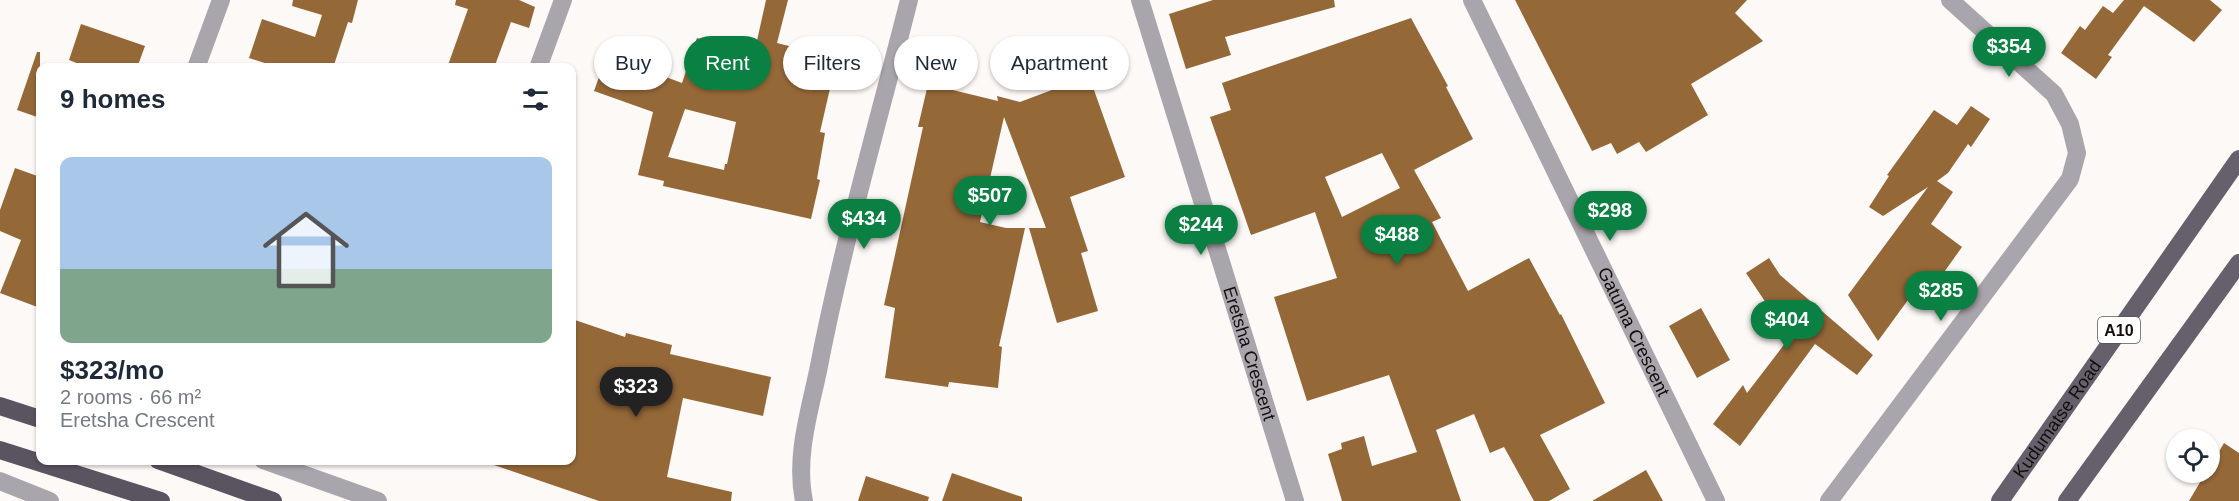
<!DOCTYPE html>
<meta charset="utf-8">
<style>
body{margin:0;font-family:Arial,sans-serif;background:#f2f2f3;color:#1f2937;height:100vh;display:flex;flex-direction:column;font-size:22px;white-space:nowrap}
*{box-sizing:border-box;margin:0}
p{font-size:20px;color:#747a83}
.icon{flex:none;width:33px;height:33px;fill:none;stroke:currentColor;stroke-width:2;stroke-linecap:round;stroke-linejoin:round}
.map{position:relative;flex:1;overflow:hidden}
.sheet{position:absolute;left:36px;top:63px;width:540px;height:402px;display:flex;flex-direction:column;background:#fff;border-radius:12px;box-shadow:0 2px 4px #0004}
.sheet>*{flex:none}
.guide{position:absolute;left:594px;top:36px;width:570px;height:54px;display:flex;gap:12px}
.tools{position:absolute;left:2166px;top:429px;display:grid;gap:12px}
.tools a{display:grid;place-items:center;width:54px;height:54px;border-radius:50%;background:#fff;box-shadow:0 2px 4px #0004;font-size:30px}
.price{position:absolute;translate:-50% -51px;padding:0 14px;border-radius:21px;background:#0b8043;color:#fff;font-size:20px;line-height:39px;filter:drop-shadow(0 2px 3px #0008)}
.price::after{content:'';position:absolute;left:50%;top:36px;width:18px;height:14px;margin-left:-9px;background:inherit;clip-path:polygon(0 0,100% 0,50% 100%)}
.price.active{background:#222;color:#fff}
ul{padding:0;list-style:none}
li{display:grid;align-content:center;gap:12px;height:318px;padding:0 24px}
li span{display:grid;place-items:center;height:186px;border-radius:12px;color:#555}
li>.icon{margin-inline-start:auto}
span .icon{width:108px;height:108px;fill:#fffc;stroke-width:1}
li b{font-size:26px}
h2{display:flex;justify-content:space-between;align-items:center;height:72px;padding:0 24px;font-size:26px}
.chip{padding:0 21px;border-radius:27px;background:#fff;box-shadow:0 2px 4px #0004;font-size:21px;line-height:54px}
.chip.active{background:#0b8043;color:#fff}
.map>svg:first-child{display:block}
.building{fill:#956838;fill-rule:evenodd}
.lines{fill:none;stroke-linecap:round;stroke-linejoin:round}
.minor{stroke:#a9a5ac;stroke-width:18}
.tertiary{stroke:#a9a5ac;stroke-width:18}
.primary{stroke:#66606c;stroke-width:18}
.trunk{stroke:#5a5461;stroke-width:18}
.labels{text-anchor:middle;stroke-width:5;stroke-linejoin:round;paint-order:stroke}
.shield{fill:#fff;stroke:#5a5654;stroke-width:1.5}
.shield-label{font-size:16px;font-weight:bold;fill:#140d0b}
.street-label{font-size:18px;fill:#140d0b;stroke:#fff}
</style>
<div class="map">
<svg width="2239" height="501" viewBox="0 0 2239 501">
<rect width="100%" height="100%" fill="#fdf9f7"/>
<!-- building -->
<path class="building" d="M293 0H358L352 23 348 22 333 68H280L249 58 262 19 315 37 322 15 292 6Z
M456 0H519L535 7 529 28 511 22 494 68H447L468 9 455 5Z
M766 0H788L777 43 837 58 820 132 825 133 817 179 820 180 811 219 663 186 664 181 638 175 653 112 594 91 607 55 682 83 697 38 754 54ZM685 109 736 122 727 164H725L724 170 668 157Z
M1213 0H1334L1335 7 1225 37 1231 55 1186 69 1169 14Z
M1515 0H1747L1735 13 1763 41 1691 84 1708 115 1646 152 1639 142 1617 154 1611 143 1592 151Z
M2124 0H2210L2222 10 2194 42 2144 6 2108 55 2112 57 2096 79 2061 53 2080 26 2085 30 2103 6 2113 13Z
M1411 18 1448 86 1446 87 1473 139 1414 170 1441 218 1432 222 1468 291 1529 258 1560 315 1561 314 1605 403 1540 435 1570 489 1549 501H1534L1504 447 1490 453 1474 414 1436 430 1461 501H1342L1328 454 1342 449 1341 443 1364 436 1372 466 1417 452 1389 375 1307 401 1274 297 1337 278 1315 212 1251 235 1210 117 1231 110 1222 83ZM1382 153 1400 188 1342 217 1325 177Z
M81 24 145 46 137 68H89L69 60Z
M37 52H40V118L17 110Z
M1089 76 1125 177 1070 197 1088 251 1081 253 1098 311 1057 323 1029 228H1046L1004 117 980 222 1006 228H1025L999 346 1002 347 998 388 949 382 948 387 885 378 895 308 884 305 923 127H918L928 84 998 101 997 96 1020 102Z
M1971 106 1990 119 1971 147 1968 144 1948 173 1937 181 1953 192 1931 224 1962 247 1937 282 1927 274 1878 341 1848 295 1928 187 1883 216 1869 207 1889 176 1887 175 1934 110 1957 125Z
M15 168 40 177V308L0 293 21 240 0 231V210Z
M1769 258 1780 275 1873 355 1857 375 1815 344 1740 446 1713 424 1743 385 1747 393 1796 329 1766 303 1746 273Z
M1701 308 1730 360 1697 378 1669 326Z
M572 319 625 337 626 333 672 345 670 354 771 377 763 416 683 398 667 477 732 492 731 501H599L491 464 492 460H572Z
M2224 443 2239 453V501H2189L2206 472H2210V467Z
M1646 470 1663 501H1592Z
M952 473 1022 497V501H942Z
M866 476 929 497 928 501H858Z"/>
<g class="lines">
<!-- minor -->
<g class="minor">
<path id="s1" d="M1140 0 1295 501"/>
<path id="s2" d="M1472 0 1716 501"/>
<path d="M196 68 221 0"/>
<path d="M538 68 563 0"/>
<path d="M804 501C795 458 809 413 818 371 842 246 878 123 909 0"/>
<path d="M1829 501 2070 179 2077 153 2070 124 2054 94 1950 0"/>
</g>
<!-- tertiary -->
<path class="tertiary" d="M263 460 378 501
M0 481 50 501"/>
<!-- primary -->
<g class="primary">
<path id="s3" d="M2000 501 2239 159"/>
<path d="M2067 501 2239 263"/>
</g>
<!-- trunk -->
<path class="trunk" d="M0 406 40 419
M0 450 161 501
M158 460 273 501"/>
</g>
<g class="labels">
<!-- shield labels -->
<rect class="shield" x="2098" y="317" width="42" height="26" rx="4.5"/>
<g class="shield-label">
<text x="2119" y="336">A10</text>
</g>
<!-- street labels -->
<g class="street-label">
<text dy="6" stroke="none"><textPath href="#s2" startOffset="369">Gatuma Crescent</textPath></text>
<text dy="6" stroke="none"><textPath href="#s1" startOffset="370">Eretsha Crescent</textPath></text>
<text dy="6" stroke="none"><textPath href="#s3" startOffset="100">Kudumatse Road</textPath></text>
</g>
</g>
</svg>
<div class="tools">
<a><svg class="icon" aria-label="locate" viewBox="0 0 24 24"><circle cx="12" cy="12" r="6"/><path d="M12 2v4M12 18v4M2 12h4M18 12h4"/></svg></a>
</div>
<b class="price" style="left:2009px;top:78px">$354</b>
<b class="price" style="left:990px;top:227px">$507</b>
<b class="price" style="left:1610px;top:242px">$298</b>
<b class="price" style="left:864px;top:250px">$434</b>
<b class="price" style="left:1201px;top:256px">$244</b>
<b class="price" style="left:1397px;top:266px">$488</b>
<b class="price" style="left:1941px;top:322px">$285</b>
<b class="price" style="left:1787px;top:351px">$404</b>
<b class="price active" style="left:636px;top:418px">$323</b>
<div class="guide">
<a class="chip">Buy</a>
<a class="chip active">Rent</a>
<a class="chip">Filters</a>
<a class="chip">New</a>
<a class="chip">Apartment</a>
</div>
<section class="sheet">
<h2>9 homes<svg class="icon" aria-label="filters" viewBox="0 0 24 24"><path d="M4 7h16M4 17h16"/><circle cx="9" cy="7" r="2"/><circle cx="15" cy="17" r="2"/></svg></h2>
<ul>
<li><span style="background:linear-gradient(#a9c7e8 60%,#7fa58c 0)"><svg class="icon" aria-label="home" viewBox="0 0 24 24"><path d="M3 11l9-7 9 7M6 9v11h12V9"/></svg></span><div><b>$323/mo</b><p>2 rooms · 66 m²</p><p>Eretsha Crescent</p></div></li>
</ul>
</section>
</div>
